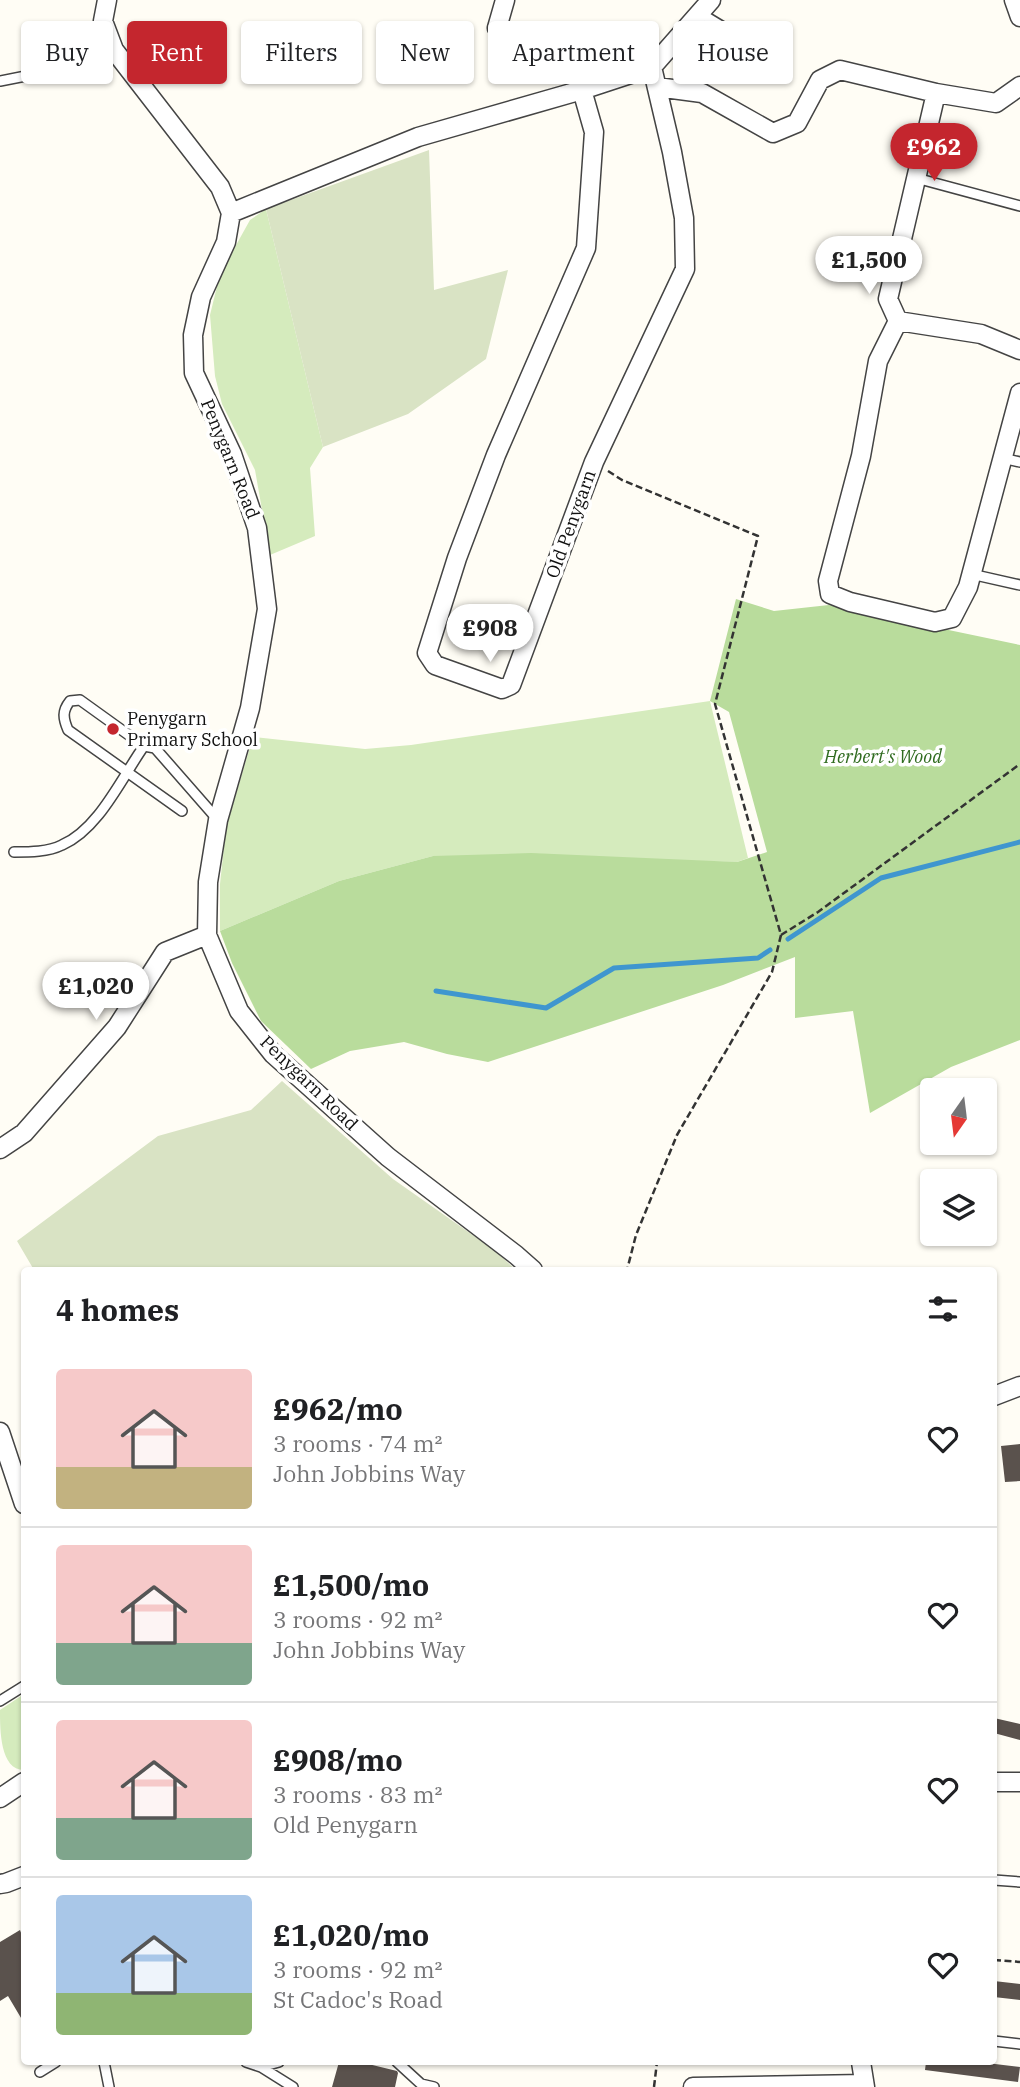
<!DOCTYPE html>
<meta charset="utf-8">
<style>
body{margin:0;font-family:"IBM Plex Serif",serif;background:#f2f2f2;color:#202124;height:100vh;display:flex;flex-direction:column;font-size:26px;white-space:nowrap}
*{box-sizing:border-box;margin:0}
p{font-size:23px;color:#757577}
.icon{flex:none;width:38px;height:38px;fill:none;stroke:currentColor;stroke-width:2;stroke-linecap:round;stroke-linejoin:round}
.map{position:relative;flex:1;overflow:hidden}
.details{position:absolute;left:21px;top:1267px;width:976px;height:798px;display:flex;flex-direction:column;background:#fff;border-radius:7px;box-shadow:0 2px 5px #0004}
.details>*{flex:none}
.banner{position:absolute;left:21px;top:21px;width:978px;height:63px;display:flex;gap:14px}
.needle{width:46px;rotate:194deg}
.controls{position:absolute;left:920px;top:1078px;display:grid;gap:14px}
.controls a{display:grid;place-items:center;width:77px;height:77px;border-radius:7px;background:#fff;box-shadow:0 2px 5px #0004;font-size:35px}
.price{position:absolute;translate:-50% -60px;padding:0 16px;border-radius:24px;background:#fff;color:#222;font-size:23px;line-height:46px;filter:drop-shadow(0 2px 4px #0008)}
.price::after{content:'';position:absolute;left:50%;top:42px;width:21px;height:16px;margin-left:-10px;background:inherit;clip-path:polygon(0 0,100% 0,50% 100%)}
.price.on{background:#c4262e;color:#fff}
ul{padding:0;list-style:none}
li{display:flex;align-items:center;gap:21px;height:175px;padding:0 35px}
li+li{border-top:2px solid #e0e0e0}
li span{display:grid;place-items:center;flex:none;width:196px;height:140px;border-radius:7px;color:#555}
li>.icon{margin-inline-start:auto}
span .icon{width:84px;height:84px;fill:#fffc;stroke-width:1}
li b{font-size:30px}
h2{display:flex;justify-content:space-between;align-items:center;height:84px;padding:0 35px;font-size:30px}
.pill{padding:0 24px;border-radius:7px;background:#fff;box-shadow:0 2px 5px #0004;font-size:24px;line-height:63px}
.pill.on{background:#c4262e;color:#fff}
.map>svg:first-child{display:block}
.green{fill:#d5ebbd}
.forest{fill:#b9dc9c}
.cemetery{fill:#d9e3c4}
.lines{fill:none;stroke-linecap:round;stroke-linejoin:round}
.stream{stroke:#3f96cf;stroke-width:5}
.building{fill:#5a524d}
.service-casing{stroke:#444;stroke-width:12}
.minor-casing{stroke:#444;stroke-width:21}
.path{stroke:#333;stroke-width:2.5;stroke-dasharray:7 3.5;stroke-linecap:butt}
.service{stroke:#fff;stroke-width:9}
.minor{stroke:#fff;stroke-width:18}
.poi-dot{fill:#c4262e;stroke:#fff;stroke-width:2.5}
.labels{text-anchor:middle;stroke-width:7;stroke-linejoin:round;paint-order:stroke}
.street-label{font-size:18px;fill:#111;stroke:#fff}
.poi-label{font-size:18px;fill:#111;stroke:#fff;text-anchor:start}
.park-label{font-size:18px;font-style:italic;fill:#2f6b1f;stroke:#fff}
</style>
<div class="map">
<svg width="1020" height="2087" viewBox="0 0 1020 2087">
<rect width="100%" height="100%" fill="#fffdf5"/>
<!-- green -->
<path class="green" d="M266 209 323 447 310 468 315 536 270 555 255 470 222 404 215 376 210 315 220 274 250 220Z
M710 701 748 858 737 862 433 856 339 881 220 931V884L226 828 253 737 365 749 411 745Z
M24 1694V1770C0 1770 0 1730 0 1710Z"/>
<!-- forest -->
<path class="forest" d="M736 599 774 611 829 605 1020 645V1040L951 1067 870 1113 853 1011 795 1018V957L723 985 488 1062 447 1054 404 1042 350 1051 311 1069 261 1021 232 963 220 931 339 881 433 856 531 853 737 862 767 852 729 712 710 701Z"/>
<!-- cemetery -->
<path class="cemetery" d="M429 150 434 290 508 270 486 359 408 414 323 447 266 209Z
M282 1081 393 1179 494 1250 516 1270H34L17 1241 158 1136 251 1110Z"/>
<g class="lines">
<!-- stream -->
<path class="stream" d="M788 939 881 878 1020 842
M436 991 546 1008 614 968 758 958 770 950"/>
</g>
<!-- building -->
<path class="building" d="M1020 1444V1481L1005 1482 1001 1446Z
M994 1718 1020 1724V1740L994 1733Z
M20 1930 24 1941V2023L8 1996 0 2001V1942Z
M994 1981 1020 1984V2000L994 1997Z
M339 2062H360L397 2071 398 2073 395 2087H332Z
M926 2062H978L1020 2067 1018 2082 925 2070Z"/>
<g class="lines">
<defs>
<path id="service" d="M700 13 753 45
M0 81 51 71 103 21
M916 178 1020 206
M1002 458 1020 462
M971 574 1020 585
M144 746 80 700 70 701C62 711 63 718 68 730L182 811
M14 852C30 852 48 852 62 845 99 829 122 777 144 746L155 748 218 820
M0 1701 24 1686
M994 1880 1020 1882
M994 2041 1020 2044
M104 2062 109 2087
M246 2062 261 2067 279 2062
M397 2062 421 2084 434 2087
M261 2067 293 2087
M40 2072 56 2062"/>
<path id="minor" d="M107 0 103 21 114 50 220 187 231 213
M1014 0 1020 17
M497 28 505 0
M657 87 702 93 773 133 797 123 820 80 840 70 936 93 996 103 1020 86
M582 90 594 132 586 248 496 455 457 558 427 653 435 665 502 689 511 685 594 462 685 269 684 218 672 152 652 67
M231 213 226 242 201 297 193 335 194 373 232 454 257 528 267 609 250 708 218 820 208 882 207 935 239 1011 273 1054 388 1157 516 1255 533 1270
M231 213 418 137 582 90 652 67 711 0
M898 321 878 361 861 456 828 581 830 594 850 602 935 622 952 618 968 587 1020 393
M898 321 888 299 936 93
M898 321 981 334 1020 350
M0 1149 24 1133 117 1027 165 952 207 935
M994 1396 1020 1386
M0 1432 24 1504
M994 1782H1020
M0 1798 24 1782
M0 1884 6 1883 24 1876
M861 2062 865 2087
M693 2087 864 2084"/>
</defs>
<!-- service casing -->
<use href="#service" class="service-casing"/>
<!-- minor casing -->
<use href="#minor" class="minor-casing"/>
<!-- path -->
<path class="path" d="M608 471 622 480 758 536 715 704 781 935 772 972 677 1135 636 1235 627 1270
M781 935 818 912 1020 764
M994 1960 1020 1962
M654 2087 657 2062"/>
<!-- service -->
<use href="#service" class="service"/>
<!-- minor -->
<use href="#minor" class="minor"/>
</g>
<!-- markers -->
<circle class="poi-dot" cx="113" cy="729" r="7"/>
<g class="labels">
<!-- street labels -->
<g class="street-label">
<text transform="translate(230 459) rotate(68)" y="6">Penygarn Road</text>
<text transform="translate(571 524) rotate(-70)" y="6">Old Penygarn</text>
<text transform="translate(309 1083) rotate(44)" y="6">Penygarn Road</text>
</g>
<!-- poi labels -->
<g class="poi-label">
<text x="127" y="725">Penygarn<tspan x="127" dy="21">Primary School</tspan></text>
</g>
<!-- park labels -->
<g class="park-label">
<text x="883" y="763">Herbert's Wood</text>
</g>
</g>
</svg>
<div class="controls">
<a><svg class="needle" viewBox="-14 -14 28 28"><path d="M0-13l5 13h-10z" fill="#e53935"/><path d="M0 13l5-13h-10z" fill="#757577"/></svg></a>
<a><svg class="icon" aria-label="layers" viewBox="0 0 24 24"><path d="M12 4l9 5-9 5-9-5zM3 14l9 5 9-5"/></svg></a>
</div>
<b class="price on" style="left:934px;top:183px">£962</b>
<b class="price" style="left:869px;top:296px">£1,500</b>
<b class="price" style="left:490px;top:664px">£908</b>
<b class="price" style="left:96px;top:1022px">£1,020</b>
<div class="banner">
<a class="pill">Buy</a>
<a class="pill on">Rent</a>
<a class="pill">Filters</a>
<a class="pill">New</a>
<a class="pill">Apartment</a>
<a class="pill">House</a>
</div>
<section class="details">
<h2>4 homes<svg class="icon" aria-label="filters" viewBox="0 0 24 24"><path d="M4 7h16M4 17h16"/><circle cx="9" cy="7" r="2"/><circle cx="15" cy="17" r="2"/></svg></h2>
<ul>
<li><span style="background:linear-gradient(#f6c9c9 70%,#c2b280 0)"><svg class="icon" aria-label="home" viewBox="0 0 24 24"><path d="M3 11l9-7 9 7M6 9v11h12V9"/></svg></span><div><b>£962/mo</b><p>3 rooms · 74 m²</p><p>John Jobbins Way</p></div><svg class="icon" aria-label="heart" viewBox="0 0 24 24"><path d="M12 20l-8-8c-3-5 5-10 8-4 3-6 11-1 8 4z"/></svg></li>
<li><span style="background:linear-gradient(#f6c9c9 70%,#7fa58c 0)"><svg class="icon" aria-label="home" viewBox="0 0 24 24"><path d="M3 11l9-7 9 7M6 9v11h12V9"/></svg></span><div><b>£1,500/mo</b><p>3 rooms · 92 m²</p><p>John Jobbins Way</p></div><svg class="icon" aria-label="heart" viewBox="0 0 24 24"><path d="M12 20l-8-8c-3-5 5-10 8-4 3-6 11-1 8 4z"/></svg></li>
<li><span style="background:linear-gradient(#f6c9c9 70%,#7fa58c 0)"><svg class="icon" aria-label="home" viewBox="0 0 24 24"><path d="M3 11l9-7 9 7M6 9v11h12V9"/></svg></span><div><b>£908/mo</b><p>3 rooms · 83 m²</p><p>Old Penygarn</p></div><svg class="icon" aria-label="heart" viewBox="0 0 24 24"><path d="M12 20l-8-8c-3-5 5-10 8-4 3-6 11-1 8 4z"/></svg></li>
<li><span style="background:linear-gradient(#a9c7e8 70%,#8fb573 0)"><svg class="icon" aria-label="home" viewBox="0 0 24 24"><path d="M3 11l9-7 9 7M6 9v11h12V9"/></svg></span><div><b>£1,020/mo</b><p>3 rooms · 92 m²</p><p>St Cadoc's Road</p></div><svg class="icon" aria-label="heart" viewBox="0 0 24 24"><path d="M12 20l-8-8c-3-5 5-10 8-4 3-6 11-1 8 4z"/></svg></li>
</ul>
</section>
</div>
